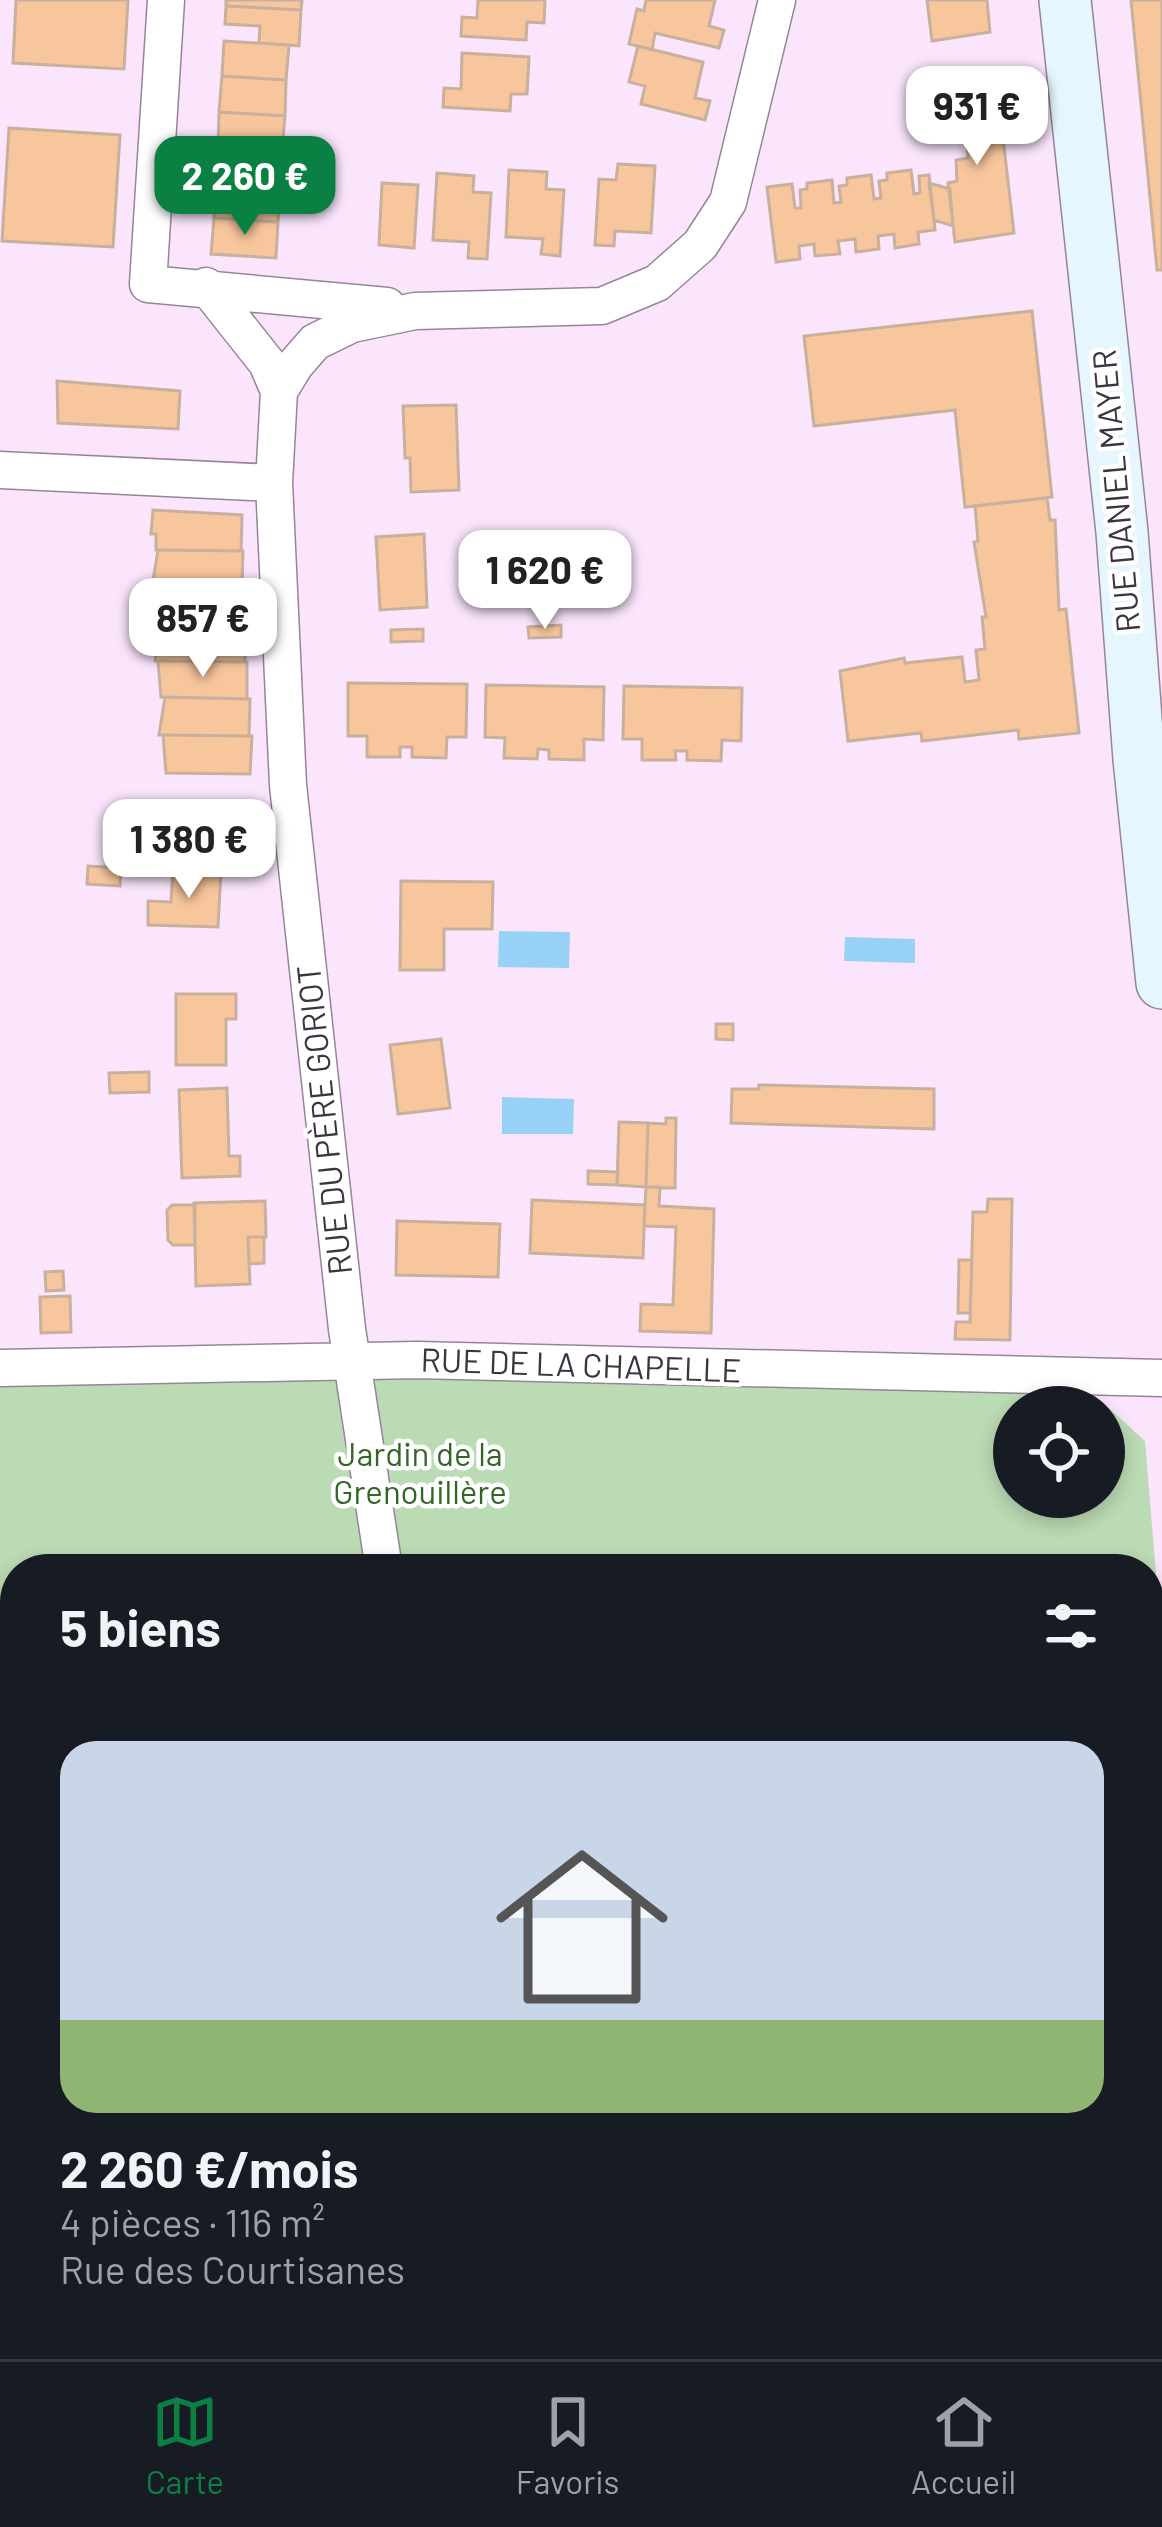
<!DOCTYPE html>
<html lang="fr">
<meta charset="utf-8">
<style>
body{margin:0;font-family:Barlow,sans-serif;background:#242831;color:#f1f3f6;height:100vh;display:flex;flex-direction:column;font-size:45px;white-space:nowrap}
*{box-sizing:border-box;margin:0}
p{font-size:39px;color:#9ea1a6}
.icon{flex:none;width:66px;height:66px;fill:none;stroke:currentColor;stroke-width:2;stroke-linecap:round;stroke-linejoin:round}
.map{position:relative;flex:1;overflow:hidden}
.panel{position:absolute;left:0px;top:1554px;width:1164px;height:807px;display:flex;flex-direction:column;background:#171b24;border-radius:48px 48px 0 0;box-shadow:0 6px 18px #0003}
.panel>*{flex:none}
.fabs{position:absolute;left:993px;top:1386px;display:grid;gap:24px}
.fabs a{display:grid;place-items:center;width:132px;height:132px;border-radius:50%;background:#171b24;box-shadow:0 6px 18px #0003;font-size:60px}
.price{position:absolute;translate:-50% -102px;padding:0 27px;border-radius:24px;background:#fff;color:#222;font-size:39px;line-height:78px;filter:drop-shadow(0 3px 6px #0008)}
.price::after{content:'';position:absolute;left:50%;top:72px;width:36px;height:27px;margin-left:-18px;background:inherit;clip-path:polygon(0 0,100% 0,50% 100%)}
.price.selected{background:#0b8043;color:#fff}
ul{padding:0;list-style:none}
li{display:grid;align-content:center;gap:24px;height:636px;padding:0 60px}
li span{display:grid;place-items:center;height:372px;border-radius:36px;color:#555}
li>.icon{margin-inline-start:auto}
span .icon{width:216px;height:216px;fill:#fffc;stroke-width:1}
li b{font-size:51px}
h2{display:flex;justify-content:space-between;align-items:center;height:144px;padding:0 60px;font-size:51px}
.tabs{display:flex;justify-content:space-around;align-items:center;height:168px;border-top:3px solid #363941;background:#171b24;font-size:33px;color:#9ea1a6}
.tabs a{display:grid;justify-items:center;gap:6px}
.tabs .selected{color:#0b8043}
.map>svg:first-child{display:block}
.green{fill:#bbdbb4;fill-rule:evenodd}
.water{fill:#97d2f6}
.building{fill:#f8c69d;stroke:#c9b09d;stroke-width:3}
.lines{fill:none;stroke-linecap:round;stroke-linejoin:round}
.lane-casing{stroke:#97849a;stroke-width:21}
.street-casing{stroke:#97849a;stroke-width:39}
.secondary-casing{stroke:#97849a;stroke-width:54}
.lane{stroke:#fff;stroke-width:18}
.street{stroke:#fff;stroke-width:36}
.secondary{stroke:#e5f6fe;stroke-width:51}
.labels{text-anchor:middle;stroke-width:9;stroke-linejoin:round;paint-order:stroke}
.street-label{font-size:33px;fill:#3c343e;stroke:#fff}
.park-label{font-size:33px;fill:#336526;stroke:#fff}
</style>
<div class="map">
<svg width="1162" height="2359" viewBox="0 0 1162 2359">
<rect width="100%" height="100%" fill="#fae5fd"/>
<!-- green -->
<path class="green" d="M414 1376 1036 1391 1037 1397 1100 1400 1145 1441 1162 1646 1149 1657V1569H15V1708L0 1710V1381ZM1014 1407H1104V1497H1014Z"/>
<!-- water -->
<path class="water" d="M499 931 570 932 569 968 498 967Z
M845 937 915 939V963L844 961Z
M502 1097 574 1099 573 1134H502Z"/>
<!-- building -->
<path class="building" d="M16 0H128L124 69 13 63Z
M226 0H302L301 10 226 6Z
M478 0H545L544 23 527 22 526 40 461 36 462 17 477 18Z
M646 0H715L709 26 724 30 719 48 655 33 652 50 629 44 637 9 644 11Z
M927 0H987L990 32 932 41Z
M1131 0H1162V270H1157Z
M226 6 301 10 299 46 259 43 260 26 225 24Z
M224 41 289 45 286 80 222 76Z
M638 46 703 62 695 98 710 101 705 120 641 104 645 86 629 82Z
M462 53 529 57 527 94H511L510 111 443 107 444 88 461 89Z
M222 76 286 80 285 116 219 112Z
M998 95 1014 233 955 242 948 183 957 181 956 160 968 158 965 128 930 133 927 103Z
M219 112 285 116 282 151 218 147Z
M9 128 120 135 113 247 2 241Z
M218 147 282 151 281 186 216 182Z
M282 151 307 152 305 188 281 186Z
M618 164 655 166 651 233 615 231 614 246 595 245 599 179 616 180Z
M509 170 547 172 546 189 564 190 560 256 541 254 543 239 506 237Z
M911 170 914 194 920 193 919 176 929 175 934 220 935 230 918 232 919 244 895 248 894 234 878 236 879 249 856 252 855 239 838 241 840 254 815 256 814 244 799 246 800 259 776 262 767 187 792 184 795 208H801L800 190 807 189V183L832 180 834 203 841 202 839 186 847 185V178L871 175 874 199 881 198 879 181 887 180V173Z
M437 173 474 176 473 192 491 193 487 259 468 258 469 242 433 240Z
M216 182 281 186 278 222 214 218Z
M382 183 418 185 414 248 379 245Z
M929 183 950 189 953 226 934 220Z
M214 218 278 222 276 258 211 254Z
M1032 311 1052 497 965 507 955 410 814 426 804 336Z
M57 381 180 391 178 429 58 423Z
M456 405 459 490 411 492 410 458H405L403 406Z
M1047 498 1050 520H1055L1059 610 1066 609 1079 733 1019 739 1018 730 922 741 921 733 848 741 840 671 904 658 905 663 962 657 965 682 979 680 976 650 985 649 982 617H986L974 542 978 541 975 506Z
M153 510 242 515 241 551 156 550V534H151Z
M424 534 427 607 380 610 376 537Z
M158 550 243 551 242 588 152 587Z
M154 587 244 588 243 625 158 624Z
M160 624 245 625V662L155 661Z
M561 625V637L529 638 528 627Z
M423 629V641L391 642V630Z
M158 661 247 662V699L161 697Z
M348 683 467 684 466 737H447L446 758 412 757V747H400V757H367V736H348Z
M486 685 604 687 603 740 584 739V760L549 759V750L538 749 537 759 504 758 505 738 485 737Z
M624 686 742 688 741 741 722 740 721 761 687 760V751H675L676 760H642V739H623Z
M165 697 250 699 249 736 159 735Z
M163 735 252 736 250 774 166 773Z
M88 866 121 868 120 886 87 884Z
M173 869 221 871 218 927 148 925V901L171 902Z
M401 881 493 882 492 929H444V970H400Z
M176 994H236V1019H226V1065H176Z
M716 1024H733V1040L716 1039Z
M441 1039 450 1108 398 1114 390 1045Z
M149 1072V1092L110 1093 109 1073Z
M759 1085 934 1089V1129L731 1123 732 1089H759Z
M227 1088 229 1156H240V1176L182 1178 179 1090Z
M666 1118H676L675 1188 646 1187 648 1123 666 1124Z
M619 1122 648 1123 646 1187 617 1185Z
M588 1171 618 1172 617 1185 588 1184Z
M646 1187H660L659 1206 714 1209 711 1333 640 1331 641 1304 673 1305 676 1227 644 1226Z
M988 1199H1012L1010 1340 955 1339 956 1322H970L973 1212H987Z
M532 1200 645 1205 643 1258 530 1253Z
M265 1201 266 1237H248L250 1284 196 1286 194 1203Z
M172 1205H195V1245H173L168 1240 167 1210Z
M397 1221 500 1224 498 1277 396 1275Z
M248 1237H264V1263L249 1264Z
M959 1260H972L970 1313H958Z
M63 1271 64 1290 46 1291 45 1272Z
M70 1296 71 1332 41 1333 40 1297Z
M15 1748V1926L0 1927V1811L10 1809 1 1750Z
M614 2347 703 2349V2359H613Z
M1114 2350H1162V2359H1116Z"/>
<g class="lines">
<defs>
<path id="lane" d="M1149 1702H1162"/>
<path id="street" d="M166 0 148 284 387 306
M206 286 267 363 279 391
M0 470 274 483
M0 1368 417 1360 1162 1378
M384 1569 347 1329 288 785 274 483 279 391 295 365 315 342 352 324 415 311 602 306 657 283 700 245 728 202 777 0
M1149 1657H1162
M1149 1938 1162 1936
M0 1947 15 1946
M38 2359 39 2346
M728 2359 729 2346"/>
<path id="secondary" d="M1065 0 1122 532 1139 759 1162 983
M1149 2315H1162
M0 2344 15 2343"/>
</defs>
<!-- lane casing -->
<use href="#lane" class="lane-casing"/>
<!-- street casing -->
<use href="#street" class="street-casing"/>
<!-- secondary casing -->
<use href="#secondary" class="secondary-casing"/>
<!-- lane -->
<use href="#lane" class="lane"/>
<!-- street -->
<use href="#street" class="street"/>
<!-- secondary -->
<use href="#secondary" class="secondary"/>
</g>
<g class="labels">
<!-- street labels -->
<g class="street-label">
<text transform="translate(1116 491) rotate(-95)" y="12">RUE DANIEL MAYER</text>
<text transform="translate(324 1120) rotate(-96)" y="12">RUE DU PÈRE GORIOT</text>
<text transform="translate(581 1365) rotate(2)" y="12">RUE DE LA CHAPELLE</text>
</g>
<!-- park labels -->
<g class="park-label">
<text x="420" y="1466">Jardin de la<tspan x="420" dy="38">Grenouillère</tspan></text>
</g>
</g>
</svg>
<div class="fabs">
<a><svg class="icon" aria-label="locate" viewBox="0 0 24 24"><circle cx="12" cy="12" r="6"/><path d="M12 2v4M12 18v4M2 12h4M18 12h4"/></svg></a>
</div>
<b class="price" style="left:977px;top:168px">931 €</b>
<b class="price selected" style="left:245px;top:238px">2 260 €</b>
<b class="price" style="left:545px;top:632px">1 620 €</b>
<b class="price" style="left:203px;top:680px">857 €</b>
<b class="price" style="left:189px;top:901px">1 380 €</b>
<section class="panel">
<h2>5 biens<svg class="icon" aria-label="filters" viewBox="0 0 24 24"><path d="M4 7h16M4 17h16"/><circle cx="9" cy="7" r="2"/><circle cx="15" cy="17" r="2"/></svg></h2>
<ul>
<li><span style="background:linear-gradient(#c9d6e8 75%,#8fb573 0)"><svg class="icon" aria-label="home" viewBox="0 0 24 24"><path d="M3 11l9-7 9 7M6 9v11h12V9"/></svg></span><div><b>2 260 €/mois</b><p>4 pièces · 116 m²</p><p>Rue des Courtisanes</p></div></li>
</ul>
</section>
</div>
<nav class="tabs">
<a class="selected"><svg class="icon" aria-label="map" viewBox="0 0 24 24"><path d="M3 6l6-2 6 2 6-2v14l-6 2-6-2-6 2zM9 4v14M15 6v14"/></svg>Carte</a>
<a><svg class="icon" aria-label="saved" viewBox="0 0 24 24"><path d="M7 4h10v16l-5-4-5 4z"/></svg>Favoris</a>
<a><svg class="icon" aria-label="home" viewBox="0 0 24 24"><path d="M3 11l9-7 9 7M6 9v11h12V9"/></svg>Accueil</a>
</nav>
